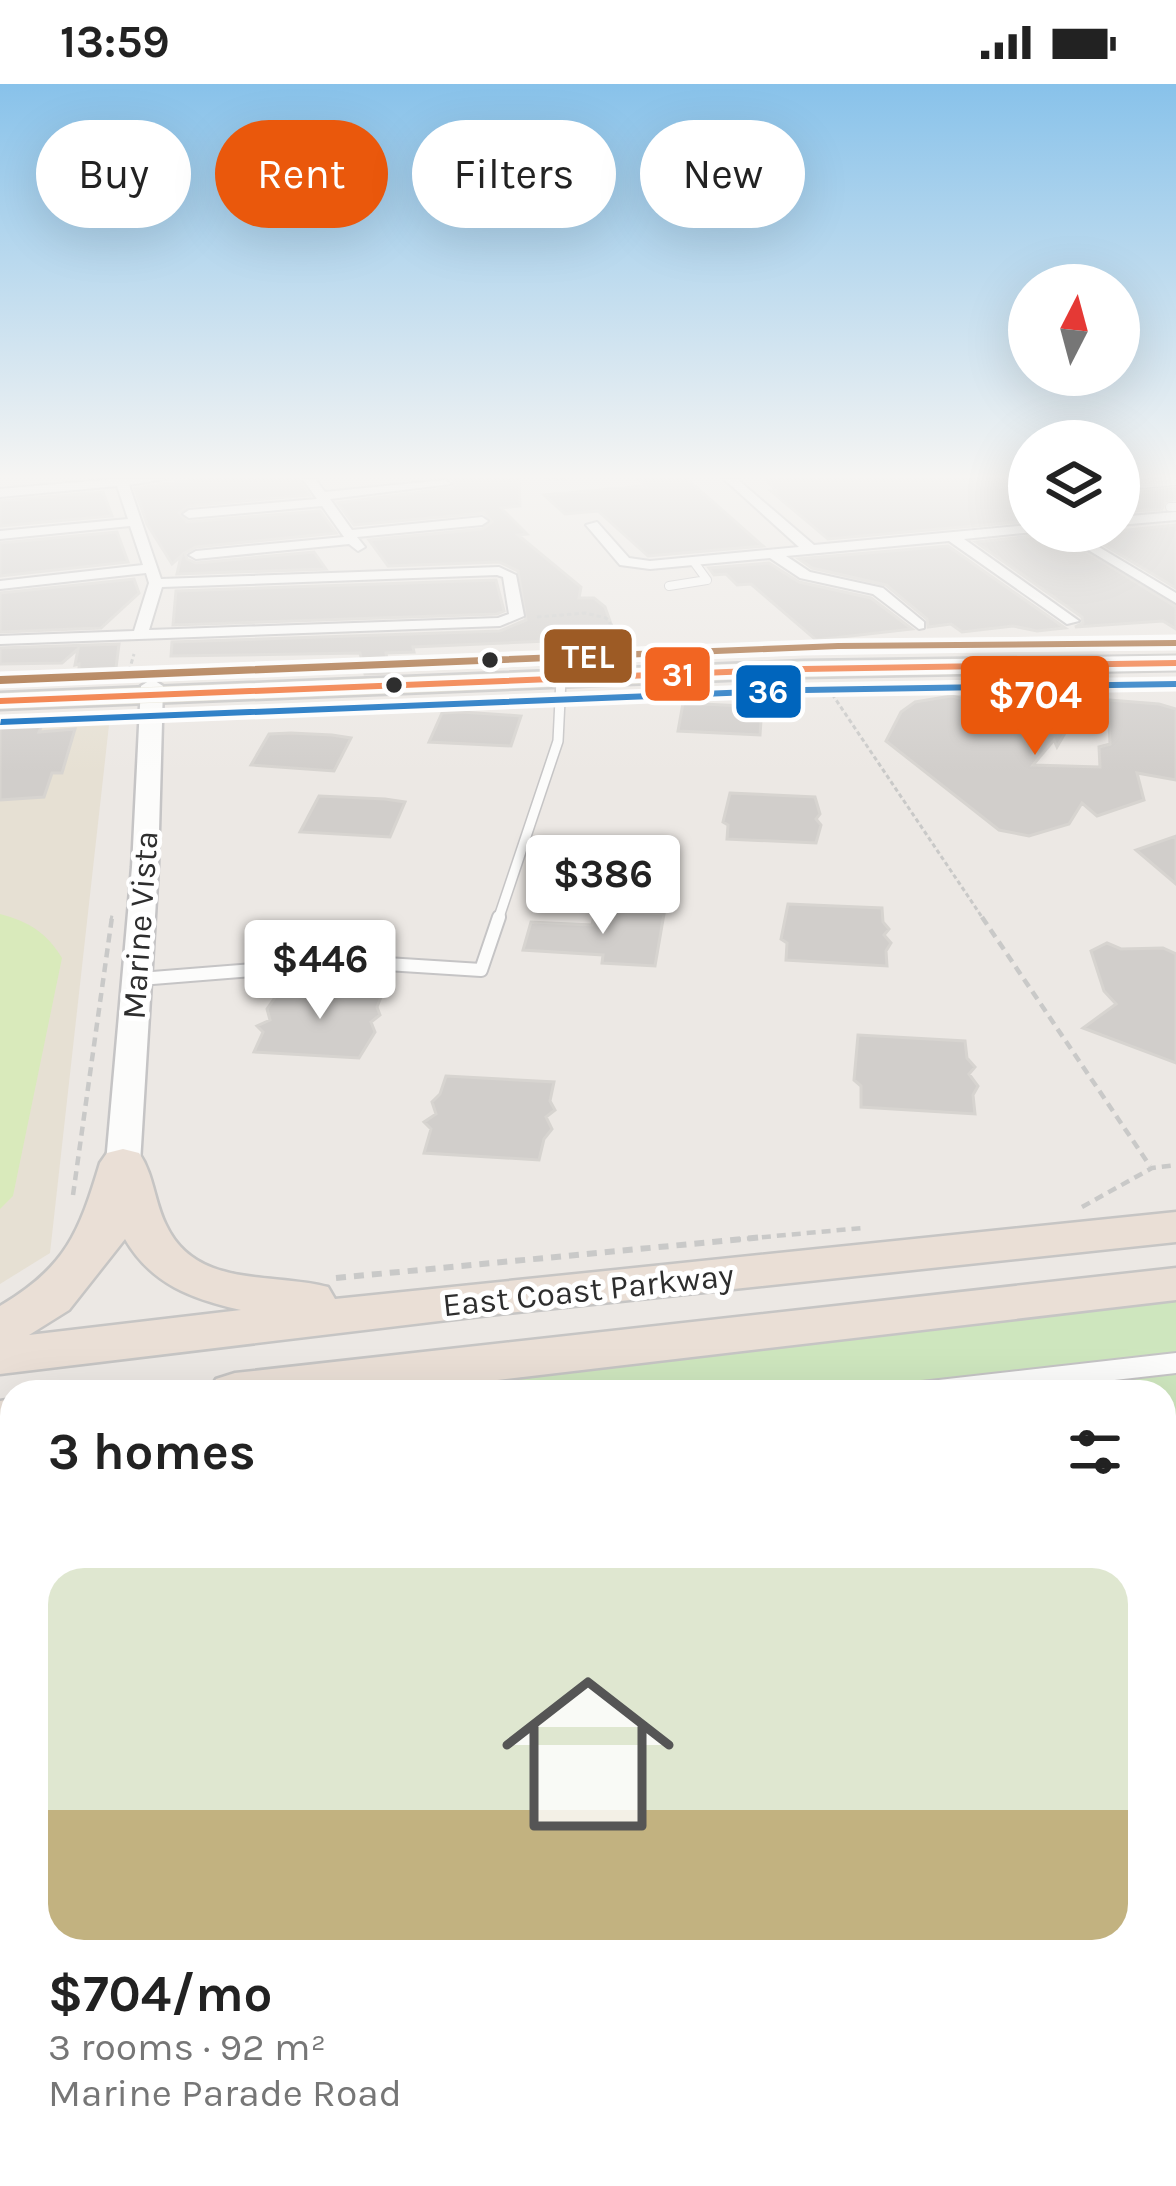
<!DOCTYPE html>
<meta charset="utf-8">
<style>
body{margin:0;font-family:Karla,sans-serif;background:#f2f2f2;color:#222;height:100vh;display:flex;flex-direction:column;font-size:45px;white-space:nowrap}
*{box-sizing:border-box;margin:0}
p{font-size:39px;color:#767676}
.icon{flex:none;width:66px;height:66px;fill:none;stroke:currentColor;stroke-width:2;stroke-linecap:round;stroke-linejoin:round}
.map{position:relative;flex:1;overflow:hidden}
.side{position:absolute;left:0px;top:1296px;width:1176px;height:807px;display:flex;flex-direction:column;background:#fff;border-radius:36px 36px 0 0;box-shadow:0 12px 48px #0002}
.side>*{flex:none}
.banner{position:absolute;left:36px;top:36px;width:1104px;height:108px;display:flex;gap:24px}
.needle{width:78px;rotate:6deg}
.buttons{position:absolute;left:1008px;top:180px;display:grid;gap:24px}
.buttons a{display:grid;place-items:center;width:132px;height:132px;border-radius:50%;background:#fff;box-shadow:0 12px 48px #0002;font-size:60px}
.price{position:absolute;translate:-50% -102px;padding:0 27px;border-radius:12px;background:#fff;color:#222;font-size:39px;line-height:78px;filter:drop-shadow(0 3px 6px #0008)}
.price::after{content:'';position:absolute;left:50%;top:72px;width:36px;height:27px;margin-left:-18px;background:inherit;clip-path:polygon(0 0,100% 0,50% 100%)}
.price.current{background:#ea580c;color:#fff}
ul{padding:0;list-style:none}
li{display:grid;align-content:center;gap:24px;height:636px;padding:0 48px}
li+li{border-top:3px solid #e0e0e0}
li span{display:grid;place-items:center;height:372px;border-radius:36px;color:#555}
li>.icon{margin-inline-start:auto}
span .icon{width:216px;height:216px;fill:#fffc;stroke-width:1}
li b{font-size:51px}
h2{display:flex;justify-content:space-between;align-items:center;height:144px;padding:0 48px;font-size:51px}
.chip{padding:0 42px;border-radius:54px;background:#fff;box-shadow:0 12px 48px #0002;font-size:42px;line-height:108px}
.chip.current{background:#ea580c;color:#fff}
.status{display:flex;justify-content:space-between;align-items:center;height:84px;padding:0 60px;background:#fff;direction:ltr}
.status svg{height:33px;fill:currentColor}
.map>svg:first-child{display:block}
.education{fill:#e6e0d3}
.green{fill:#cee6be}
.pitch{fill:#d9eabb}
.building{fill:#d1cecb;stroke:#d7d4d0;stroke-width:3}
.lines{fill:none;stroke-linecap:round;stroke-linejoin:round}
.service-far2-casing{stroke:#c5c4c5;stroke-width:10}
.service-far1-casing{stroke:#c5c4c5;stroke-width:12}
.service-casing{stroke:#c5c4c5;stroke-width:16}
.minor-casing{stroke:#c5c4c5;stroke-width:4}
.tertiary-casing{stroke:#c5c4c5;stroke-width:5}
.primary-casing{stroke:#c6c5c4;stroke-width:5}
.motorway-casing{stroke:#c6c5c4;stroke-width:5}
.path-far3{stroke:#c9c9c8;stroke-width:3;stroke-dasharray:4.5 3;stroke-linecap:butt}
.path-far2{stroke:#c9c9c8;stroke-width:4.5;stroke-dasharray:9 6;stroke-linecap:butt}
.path-far1{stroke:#c9c9c8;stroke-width:6;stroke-dasharray:10 8;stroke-linecap:butt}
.path{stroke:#c9c9c8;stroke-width:8;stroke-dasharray:15 9;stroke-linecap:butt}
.service-far2{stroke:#fcfcfb;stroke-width:8}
.service-far1{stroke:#fcfcfb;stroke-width:9}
.service{stroke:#fcfcfb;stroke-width:12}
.minor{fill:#fcfcfb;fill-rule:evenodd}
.tertiary{fill:#fcfcfb;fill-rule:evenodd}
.primary{fill:#e8e4d6;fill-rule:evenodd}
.motorway{fill:#eadfd6;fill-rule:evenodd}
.bus-1-casing{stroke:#fff;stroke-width:9}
.bus-2-casing{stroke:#fff;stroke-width:9}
.bus-3-casing{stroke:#fff;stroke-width:9}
.bus-1{fill:#f26522;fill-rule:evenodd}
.bus-2{fill:#0065bd;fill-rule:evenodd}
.bus-3{fill:#7a4b2a;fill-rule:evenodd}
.metro-1-casing{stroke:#fff;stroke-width:9}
.metro-1{fill:#9d5b25;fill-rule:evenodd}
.bus-dot{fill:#2e2e2e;stroke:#fff;stroke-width:4.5}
.labels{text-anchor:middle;stroke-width:10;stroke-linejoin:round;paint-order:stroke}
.street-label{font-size:33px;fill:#2e2e2e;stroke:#fff}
.line-badge{stroke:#fff;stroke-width:4.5}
.badge-label{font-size:33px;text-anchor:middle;font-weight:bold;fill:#fff}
</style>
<div class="status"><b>13:59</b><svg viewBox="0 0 49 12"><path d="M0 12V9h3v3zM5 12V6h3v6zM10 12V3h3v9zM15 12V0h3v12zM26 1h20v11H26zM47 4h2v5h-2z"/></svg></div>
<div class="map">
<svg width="1176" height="2102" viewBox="0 0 1176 2102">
<rect width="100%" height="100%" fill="#ece8e4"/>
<!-- education -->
<path class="education" d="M95 627 110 632 50 1169 0 1200V631Z"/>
<!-- green -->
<path class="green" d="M1176 1200V2092L1106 2102H0V1337L12 1336V2091H1164V1308H240Z"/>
<!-- pitch -->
<path class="pitch" d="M0 830C29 838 46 848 62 874L13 1112 0 1125Z"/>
<!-- building -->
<path class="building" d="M199 395H299L309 411 189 422 179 429 187 438 320 427 336 449 196 463 185 469 187 475 196 479 314 468 326 485 177 490 181 472 172 480 147 440 135 405Z
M452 395H519L520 422 501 424 527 450 518 451 581 503 579 514H594L605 523 616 554 413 563 414 568 386 569 389 589 365 590 360 569 171 572 172 558 500 547 526 536 518 487 499 478 388 482 369 456 482 445 492 438 484 429 354 441 338 419 452 404 455 399Z
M638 395H687L763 462 648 472 598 427 565 430 544 411 645 402Z
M766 395H1029V437L828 455 771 407H776Z
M1176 405V415L1165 417 1162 425 1119 428V410Z
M103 408 112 432 0 442V417Z
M1176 441V504L1081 447H1119Z
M1038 447H1053L1176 523V545L1163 537 1075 543 1083 539 1082 533 976 458 1034 452Z
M117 448 128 478 0 492V459Z
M948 462 1065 544 1037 547 1013 542 962 548 951 540 928 543 927 535 886 501 812 484 799 475Z
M769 479 799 498 871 514 912 545 816 556 751 500 737 501 726 490 714 491 709 484Z
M134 495 139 509 101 544 0 548V509Z
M496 496 504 527 497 530 173 541 176 507Z
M119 560 116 584 79 586V580L75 581 78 565 62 579 0 580V564Z
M1034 610H1078L1068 634 1073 635 1057 663 1054 656 1033 681 1100 683 1099 663 1110 660 1108 616 1159 620 1176 625V696L1137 689 1144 716 1097 732 1082 719 1069 740 1029 752 999 746 886 657 901 628 915 618 951 612 970 616 969 623 1044 632Z
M683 619 762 623 760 651 678 647Z
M462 628 521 632 511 662 429 658 442 629Z
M42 641 39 648 75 645 62 689H52L44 713 0 716V643Z
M291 649 332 651 351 654 334 687 251 681 269 650Z
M730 709 815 713 820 730 816 735 821 741 816 759 727 755 728 741 723 738Z
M319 712 385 715 405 718 390 753 300 748Z
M1176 752V800L1136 766Z
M788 820 882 824 883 838 889 845 884 851 891 859 886 867 887 882 786 876 787 859 781 855Z
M595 826 664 830 655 882 602 879 603 871 523 866 531 838 592 841Z
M1107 859 1121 865 1163 864 1176 870V979L1083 944 1116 920 1104 907 1091 867Z
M283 902 383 908 377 923 380 931 371 938 375 948 359 974 254 968 263 948 257 942 270 936 267 925Z
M858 951 965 957 967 974 975 983 969 990 978 1002 973 1011 975 1030 861 1023V1002L854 996Z
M446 992 554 998 550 1017 555 1026 546 1033 552 1045 544 1055 539 1076 424 1069 431 1045 424 1038 436 1030 432 1018 440 1010Z"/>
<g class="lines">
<defs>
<path id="service-far2" d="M1120 402 1176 397
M1170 423H1176
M669 502 707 496 694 478"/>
<path id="service-far1" d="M498 836 558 657 561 595"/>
<path id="service" d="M140 895 355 878 481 886 499 833"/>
<path id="minor" d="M115 395H164L129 401 161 495 499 483 516 491 524 532 500 542 0 560V552L134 547 149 499 146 489 0 505V497L143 481 130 442 0 455V447L128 435 117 402 0 413V405ZM497 491 503 493 509 530 498 534 149 546 162 503Z
M303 395H315L325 408 445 396 451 400 330 415 352 446 482 433 488 437 482 441 357 453 365 463 358 467 349 460 196 475 189 471 196 467 344 453 322 422 189 434 183 430 189 426 317 415Z
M724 395H737L814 461 1029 441V447L1034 448 964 455 1079 537 1067 540 949 457 786 472 810 488 883 504 924 538V544L919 545 873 510 800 494 770 474 650 485 620 481 586 441 597 438 629 474 650 477 799 463Z
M1176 428V436L1119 441V433Z
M1057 447H1072L1176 509V519Z
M1176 1269V1289L1009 1308H907L911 1301 921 1298Z
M12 1407V1431L0 1433V1409Z"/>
<path id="tertiary" d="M152 595 163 602 158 783 140 1079 123 1089 106 1079 132 783 141 602Z"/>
<path id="primary" d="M1176 572V586L803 593 0 625V609L803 577Z"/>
<path id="motorway" d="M123 1065 139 1069C154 1091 154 1117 166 1141 196 1205 272 1188 328 1203L335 1215 1176 1128V1158L489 1231 0 1290V1222C66 1183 79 1149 100 1079L107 1069ZM125 1155C151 1200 192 1215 241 1226L29 1251 69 1226Z
M1176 1184V1216L396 1308H208L216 1295 235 1289Z
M12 1315V1355L0 1357V1317Z"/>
</defs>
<!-- service-far2 casing -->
<use href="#service-far2" class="service-far2-casing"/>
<!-- service-far1 casing -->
<use href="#service-far1" class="service-far1-casing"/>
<!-- service casing -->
<use href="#service" class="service-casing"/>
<!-- minor casing -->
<use href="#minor" class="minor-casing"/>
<!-- tertiary casing -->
<use href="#tertiary" class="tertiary-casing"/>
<!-- primary casing -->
<use href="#primary" class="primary-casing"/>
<!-- motorway casing -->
<use href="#motorway" class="motorway-casing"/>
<!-- path-far3 -->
<path class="path-far3" d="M546 395H567
M537 533 585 529 606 534 634 570
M127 594 134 570
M828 604 984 836
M111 836 112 831"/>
<!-- path-far2 -->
<path class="path-far2" d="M982 833 1150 1082
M73 1111 112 833
M1082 1123 1152 1084 1176 1081
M732 1156 862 1144"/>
<!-- path-far1 -->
<path class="path-far1" d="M336 1194 764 1153
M1164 1453H1176
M0 1510H12"/>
<!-- path -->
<path class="path" d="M1164 1659 1176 1657
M1164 1854 1176 1856
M0 1922 12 1920
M1164 1944 1176 1945
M0 1960 12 1958
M1164 2018 1176 2019"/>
<!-- service-far2 -->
<use href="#service-far2" class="service-far2"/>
<!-- service-far1 -->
<use href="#service-far1" class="service-far1"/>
<!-- service -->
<use href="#service" class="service"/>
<!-- minor -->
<use href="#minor" class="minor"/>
<!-- tertiary -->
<use href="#tertiary" class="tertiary"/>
<!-- primary -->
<use href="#primary" class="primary"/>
<!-- motorway -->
<use href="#motorway" class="motorway"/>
<defs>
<path id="bus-1" d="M1176 576V582L803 588 0 620V614L803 582Z"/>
<path id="bus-2" d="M1176 597V603L804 609 0 641 1 635 804 603Z"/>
<path id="bus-3" d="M1176 555V561L802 567 0 599V593L802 561Z"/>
</defs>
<!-- bus-1 casing -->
<use href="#bus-1" class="bus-1-casing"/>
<!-- bus-2 casing -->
<use href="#bus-2" class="bus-2-casing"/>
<!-- bus-3 casing -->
<use href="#bus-3" class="bus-3-casing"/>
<!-- bus-1 -->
<use href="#bus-1" class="bus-1"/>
<!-- bus-2 -->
<use href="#bus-2" class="bus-2"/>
<!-- bus-3 -->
<use href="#bus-3" class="bus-3"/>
<defs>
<path id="metro-1" d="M1176 556V562L838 565 0 600V592L838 559Z"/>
</defs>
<!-- metro-1 casing -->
<use href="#metro-1" class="metro-1-casing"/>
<!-- metro-1 -->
<use href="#metro-1" class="metro-1"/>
</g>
<!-- sky -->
<linearGradient id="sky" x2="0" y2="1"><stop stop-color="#88c2ea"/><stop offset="0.57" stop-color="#f6f5f3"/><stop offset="1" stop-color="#f6f5f3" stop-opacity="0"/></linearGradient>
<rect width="1176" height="689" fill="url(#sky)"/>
<!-- markers -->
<g class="bus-dot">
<circle cx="490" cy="576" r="10"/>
<circle cx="394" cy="601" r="10"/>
</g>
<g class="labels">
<!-- street labels -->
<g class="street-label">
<text transform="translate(139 841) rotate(-86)" y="12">Marine Vista</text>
<text transform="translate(588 1205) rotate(-6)" y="12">East Coast Parkway</text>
</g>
</g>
<g class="line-badge">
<rect x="542" y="543" width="92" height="58" rx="12" fill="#9d5b25"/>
<rect x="643" y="561" width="69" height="58" rx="12" fill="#f26522"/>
<rect x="734" y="579" width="69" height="57" rx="12" fill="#0065bd"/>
</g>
<g class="badge-label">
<text x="588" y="584">TEL</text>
<text x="678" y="602">31</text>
<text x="768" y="619">36</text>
</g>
</svg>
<div class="buttons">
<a><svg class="needle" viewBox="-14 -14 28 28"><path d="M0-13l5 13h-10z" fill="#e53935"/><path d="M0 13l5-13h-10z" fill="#767676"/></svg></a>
<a><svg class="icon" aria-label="layers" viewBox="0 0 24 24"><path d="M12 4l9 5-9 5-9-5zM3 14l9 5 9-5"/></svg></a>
</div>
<b class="price current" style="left:1035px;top:674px">$704</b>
<b class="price" style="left:603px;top:853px">$386</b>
<b class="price" style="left:320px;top:938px">$446</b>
<div class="banner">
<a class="chip">Buy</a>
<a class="chip current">Rent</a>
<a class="chip">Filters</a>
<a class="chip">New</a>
</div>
<section class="side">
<h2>3 homes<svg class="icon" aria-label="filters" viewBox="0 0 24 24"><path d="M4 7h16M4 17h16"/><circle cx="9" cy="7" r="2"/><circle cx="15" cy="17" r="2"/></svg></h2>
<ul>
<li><span style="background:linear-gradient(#dfe7d0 65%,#c2b280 0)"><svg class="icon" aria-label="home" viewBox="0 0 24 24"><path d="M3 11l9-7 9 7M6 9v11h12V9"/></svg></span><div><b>$704/mo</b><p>3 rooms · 92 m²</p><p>Marine Parade Road</p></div></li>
</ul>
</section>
</div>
